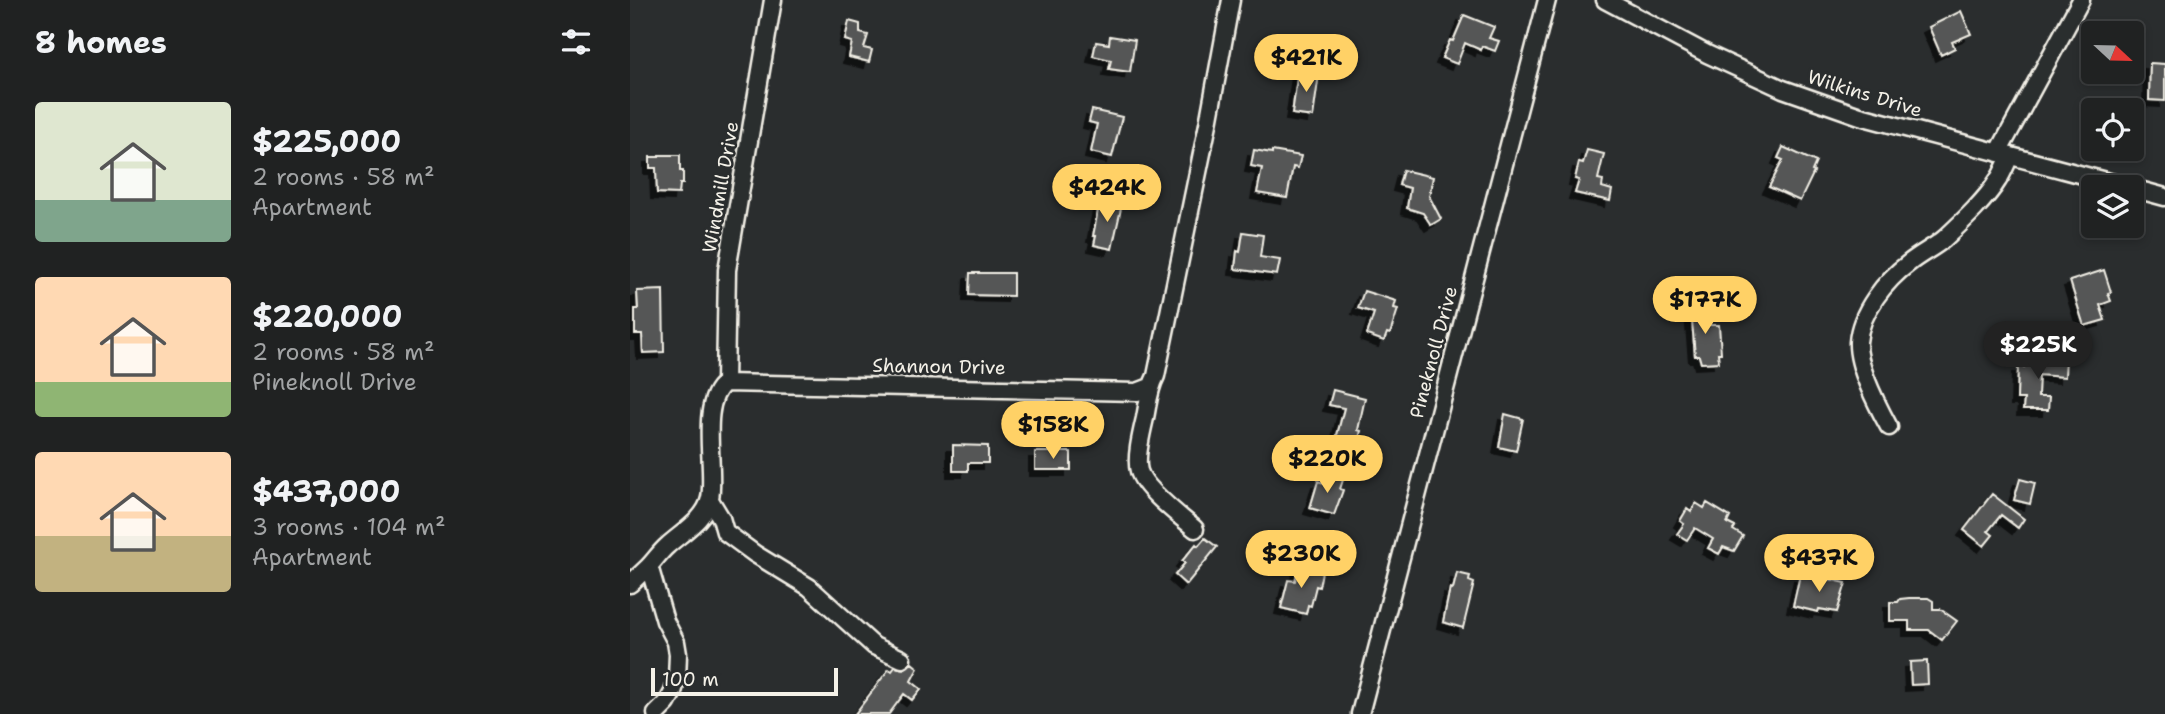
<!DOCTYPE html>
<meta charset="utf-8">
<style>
body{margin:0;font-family:"Shantell Sans",sans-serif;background:#2d2f2f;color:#f1f3f6;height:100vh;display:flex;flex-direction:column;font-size:26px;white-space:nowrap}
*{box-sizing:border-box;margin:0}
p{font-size:23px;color:#a2a4a5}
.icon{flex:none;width:38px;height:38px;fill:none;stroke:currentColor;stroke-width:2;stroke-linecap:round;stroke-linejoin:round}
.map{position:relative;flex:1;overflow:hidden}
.panel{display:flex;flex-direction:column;background:#202222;width:630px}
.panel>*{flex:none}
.needle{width:46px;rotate:112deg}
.controls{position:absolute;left:1451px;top:21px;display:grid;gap:14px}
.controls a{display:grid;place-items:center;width:63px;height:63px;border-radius:7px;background:#202222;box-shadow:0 4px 10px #0003,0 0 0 2px #3d3f40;font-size:35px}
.scale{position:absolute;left:21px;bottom:18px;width:187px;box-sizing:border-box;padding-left:7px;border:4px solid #f4f1e8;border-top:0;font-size:19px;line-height:24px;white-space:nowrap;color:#f4f1e8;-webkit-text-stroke:5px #2a2d2e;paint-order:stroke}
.price{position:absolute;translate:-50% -60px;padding:0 16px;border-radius:24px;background:#ffd166;color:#111;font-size:23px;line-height:46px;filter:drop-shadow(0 2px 4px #0008)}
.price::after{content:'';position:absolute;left:50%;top:42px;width:21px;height:16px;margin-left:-10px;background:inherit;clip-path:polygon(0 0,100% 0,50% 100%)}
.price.selected{background:#222;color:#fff}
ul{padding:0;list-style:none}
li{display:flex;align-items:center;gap:21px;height:175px;padding:0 35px}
li span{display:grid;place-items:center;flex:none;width:196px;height:140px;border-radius:7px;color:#555}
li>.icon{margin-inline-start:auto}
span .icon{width:84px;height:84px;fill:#fffc;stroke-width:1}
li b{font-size:30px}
h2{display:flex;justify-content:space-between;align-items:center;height:84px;padding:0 35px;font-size:30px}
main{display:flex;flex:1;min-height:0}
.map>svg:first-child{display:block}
.building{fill:#555756;stroke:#f4f1e8;stroke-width:2;filter:url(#shadow)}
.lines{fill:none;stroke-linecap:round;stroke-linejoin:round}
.minor-casing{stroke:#f4f1e8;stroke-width:21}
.minor{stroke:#2a2d2e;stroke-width:16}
.labels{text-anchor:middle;stroke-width:5;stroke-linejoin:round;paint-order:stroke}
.street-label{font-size:19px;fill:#f4f1e8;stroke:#2a2d2e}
</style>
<main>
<section class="panel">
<h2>8 homes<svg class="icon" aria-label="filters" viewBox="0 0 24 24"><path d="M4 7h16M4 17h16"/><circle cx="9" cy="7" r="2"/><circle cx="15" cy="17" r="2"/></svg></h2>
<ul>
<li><span style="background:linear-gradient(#dfe7d0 70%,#7fa58c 0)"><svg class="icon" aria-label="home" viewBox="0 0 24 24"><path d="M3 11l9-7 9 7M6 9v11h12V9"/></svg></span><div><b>$225,000</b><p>2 rooms · 58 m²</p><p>Apartment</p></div></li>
<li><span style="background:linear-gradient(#ffd9b3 75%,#8fb573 0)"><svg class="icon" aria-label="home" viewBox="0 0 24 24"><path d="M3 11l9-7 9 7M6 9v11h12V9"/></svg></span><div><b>$220,000</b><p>2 rooms · 58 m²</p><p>Pineknoll Drive</p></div></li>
<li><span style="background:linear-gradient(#ffd9b3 60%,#c2b280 0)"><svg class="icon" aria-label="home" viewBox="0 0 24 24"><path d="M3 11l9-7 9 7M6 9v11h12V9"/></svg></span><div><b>$437,000</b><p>3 rooms · 104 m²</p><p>Apartment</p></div></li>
</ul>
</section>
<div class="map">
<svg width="1535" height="714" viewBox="0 0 1535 714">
<defs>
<filter id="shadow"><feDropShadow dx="-6" dy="6" stdDeviation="0" flood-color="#0009"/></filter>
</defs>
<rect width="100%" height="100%" fill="#2a2d2e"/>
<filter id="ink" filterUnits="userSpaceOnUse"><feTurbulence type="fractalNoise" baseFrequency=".0143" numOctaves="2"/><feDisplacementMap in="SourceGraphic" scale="14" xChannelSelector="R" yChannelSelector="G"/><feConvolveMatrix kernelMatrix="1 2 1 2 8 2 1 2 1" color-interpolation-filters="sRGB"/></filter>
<g filter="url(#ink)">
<!-- building -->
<path class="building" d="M1331 11 1341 34 1322 42 1325 48 1311 55 1299 27Z
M834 15 864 27 859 38 869 41 865 51 852 46 851 50 835 43 827 64 812 58 820 40 823 41Z
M219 21 230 24V33L238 35 234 48 242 50 239 62 219 57 222 42 215 40Z
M480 36 505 40 500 72 479 69 481 60 463 56 466 42 479 44Z
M1520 63 1535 64V101L1519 100Z
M668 71 689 74 683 117 662 114Z
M462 110 492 117 482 157 461 152 467 124 459 122Z
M1153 147 1186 162 1182 171 1184 172 1170 201 1139 187 1153 160 1148 158Z
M624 150 642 153V151L671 156 668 168 663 167 657 198 627 193 632 168 621 166Z
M957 150 974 154 968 179 973 180 972 187 982 190 980 201 945 193 949 180 945 179 949 162 953 163Z
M29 155H50V171H53V184H50L49 194 27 193 26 168H20V157H29Z
M773 170 803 177 799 196 811 219 801 225 793 213 777 208 780 188 769 185Z
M470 200 492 204 482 249 464 245 466 236H463Z
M613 232 633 235 630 257 650 260 647 275 605 269 607 251 610 252Z
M1474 270 1481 292 1478 293 1481 301 1470 305 1475 320 1454 326 1440 281Z
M340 273H383V296L339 295Z
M33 290 34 352 13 353 12 334H5V309H8L7 291Z
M734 291 766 301 764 308 768 309 760 334 757 333 754 341 737 335 744 313 728 308Z
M1078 307 1080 325H1089L1091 353H1088L1089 362 1071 363 1069 356H1065L1061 309Z
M1415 356 1436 357 1435 377 1409 375 1408 397H1419L1418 410H1393L1394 399H1387L1388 367H1394V364L1405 365V359L1415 360Z
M703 390 735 398 728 430 731 431 725 452 704 447 714 408 699 405Z
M875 414 893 419 886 451 869 447Z
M323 445 358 446V463H338V471H323Z
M405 452H441V470H405Z
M696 475 713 480 710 489 713 490 704 515 680 508 688 481 694 483Z
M1390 479 1405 483 1400 504 1384 500Z
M1362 494 1394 519 1388 528 1371 515 1358 531 1363 535 1354 546 1334 530Z
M1066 503 1074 508 1077 503 1100 517 1097 523 1105 527 1103 530 1113 536 1104 551 1093 547 1089 554 1078 548 1083 539 1065 528 1057 540 1047 534 1054 524 1050 521 1057 509 1061 512Z
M575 538 587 547 556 585 545 575 555 563 552 561 566 544 568 546Z
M669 566 692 572 689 587 686 586 681 606 678 605 676 614 651 608 658 580 665 581Z
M827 573 840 576 839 581 844 583 833 628 813 622 820 588 823 589Z
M1176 574 1216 583 1207 612 1189 609 1188 612 1163 606 1170 575 1176 576Z
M1279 598H1298L1303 601V609H1310L1327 621 1312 640 1299 630H1279V621H1260V602H1268L1270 599Z
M1297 661 1298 684 1281 685 1280 662Z
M282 663 288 668 281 681 291 689 282 700 274 694 259 714H225L259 669 262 671 265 667 274 669Z"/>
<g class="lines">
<defs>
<path id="minor" d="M975 0 1077 54 1153 89 1230 116 1498 187
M1368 153 1451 0
M1502 188 1535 197
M95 383 507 392 520 387
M95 383 97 270 143 0
M1259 427C1247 405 1227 367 1228 342 1230 312 1256 280 1279 263 1290 254 1303 248 1314 239 1331 223 1356 200 1368 180 1373 173 1376 164 1380 156
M80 500 91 518 95 532 125 554 179 587 244 646 272 659
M565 529C551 517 514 489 509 471 505 458 512 431 515 418 518 403 519 389 526 376L578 124 601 0
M19 566C25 560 30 552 37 546 51 533 76 519 80 498 86 469 68 402 95 383
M0 584 19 566 35 621 46 642 48 654 47 679 43 692 37 703 26 714
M730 714 917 0"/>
</defs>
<!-- minor casing -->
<use href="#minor" class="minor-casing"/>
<!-- minor -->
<use href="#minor" class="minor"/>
</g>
</g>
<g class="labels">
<!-- street labels -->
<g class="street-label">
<text transform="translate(1235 93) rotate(17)" y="7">Wilkins Drive</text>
<text transform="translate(90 187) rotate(-80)" y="7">Windmill Drive</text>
<text transform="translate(803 352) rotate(-75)" y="7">Pineknoll Drive</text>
<text transform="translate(309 366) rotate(1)" y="7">Shannon Drive</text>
</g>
</g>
</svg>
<div class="controls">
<a><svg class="needle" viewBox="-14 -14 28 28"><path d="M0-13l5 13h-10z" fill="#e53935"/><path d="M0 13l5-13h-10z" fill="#a2a4a5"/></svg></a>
<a><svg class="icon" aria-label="locate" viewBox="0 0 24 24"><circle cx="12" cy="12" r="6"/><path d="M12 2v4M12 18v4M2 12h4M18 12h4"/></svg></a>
<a><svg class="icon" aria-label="layers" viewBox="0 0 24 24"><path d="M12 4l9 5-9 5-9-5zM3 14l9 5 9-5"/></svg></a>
</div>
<div class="scale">100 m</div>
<b class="price" style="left:676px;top:94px">$421K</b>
<b class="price" style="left:477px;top:224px">$424K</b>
<b class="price" style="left:1075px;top:336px">$177K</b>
<b class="price selected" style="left:1408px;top:381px">$225K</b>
<b class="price" style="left:423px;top:461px">$158K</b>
<b class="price" style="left:697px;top:495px">$220K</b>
<b class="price" style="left:671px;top:590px">$230K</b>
<b class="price" style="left:1189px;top:594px">$437K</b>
</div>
</main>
